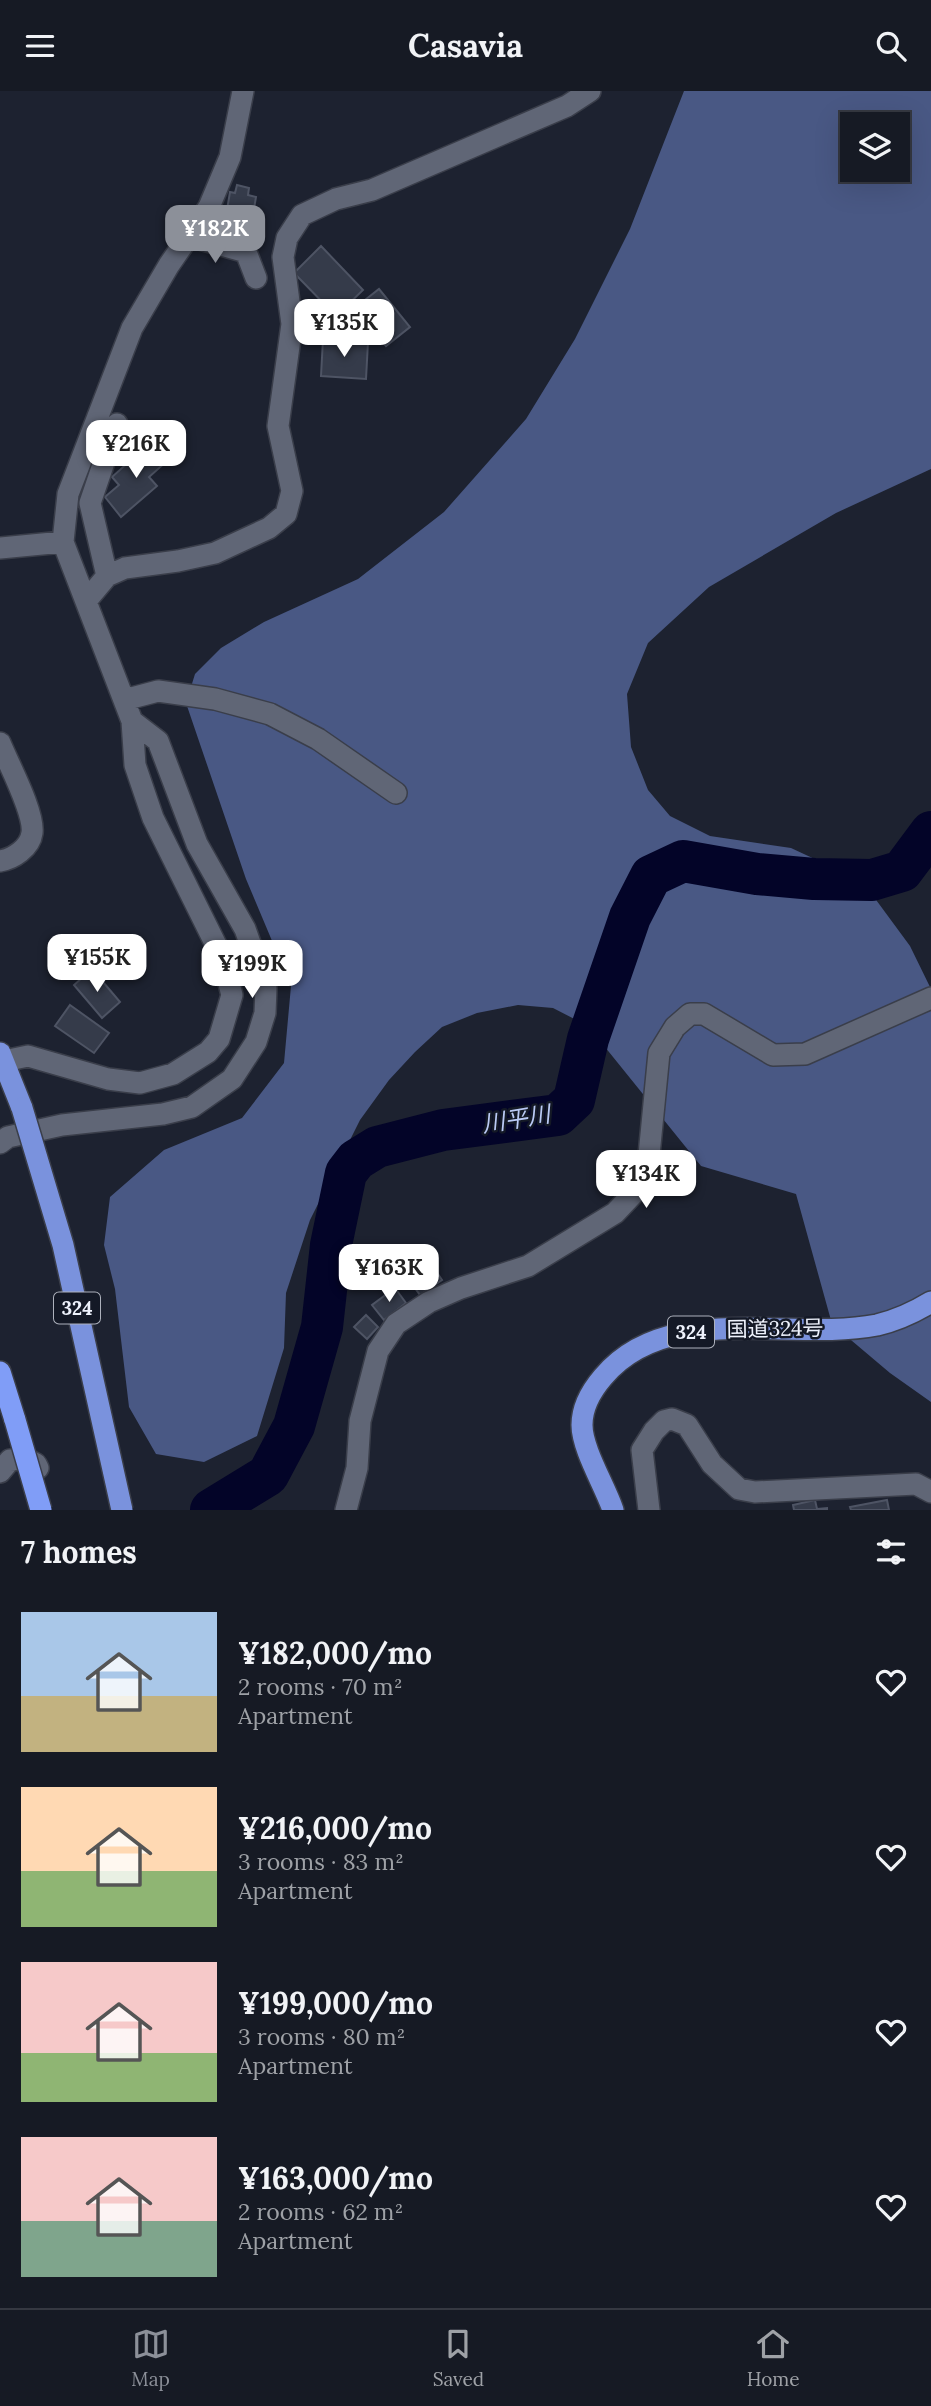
<!DOCTYPE html>
<meta charset="utf-8">
<style>
body{margin:0;font-family:Lora,"Noto Sans JP",serif;background:#1f232c;color:#f1f3f6;height:100vh;display:flex;flex-direction:column;font-size:26px;white-space:nowrap}
*{box-sizing:border-box;margin:0}
p{font-size:23px;color:#9ea1a6}
.icon{flex:none;width:38px;height:38px;fill:none;stroke:currentColor;stroke-width:2;stroke-linecap:round;stroke-linejoin:round}
.map{position:relative;height:1419px;overflow:hidden}
.side{display:flex;flex-direction:column;background:#161a24;flex:1}
.side>*{flex:none}
.fabs{position:absolute;left:840px;top:21px;display:grid;gap:14px}
.fabs a{display:grid;place-items:center;width:70px;height:70px;border-radius:0px;background:#161a24;box-shadow:0 7px 28px #0002,0 0 0 2px #353841;font-size:35px}
.price{position:absolute;translate:-50% -60px;padding:0 16px;border-radius:14px;background:#fff;color:#222;font-size:23px;line-height:46px;filter:drop-shadow(0 2px 4px #0008)}
.price::after{content:'';position:absolute;left:50%;top:42px;width:21px;height:16px;margin-left:-10px;background:inherit;clip-path:polygon(0 0,100% 0,50% 100%)}
.price.current{background:#8c9099;color:#fff}
ul{padding:0;list-style:none}
li{display:flex;align-items:center;gap:21px;height:175px;padding:0 21px}
li span{display:grid;place-items:center;flex:none;width:196px;height:140px;border-radius:0px;color:#555}
li>.icon{margin-inline-start:auto}
span .icon{width:84px;height:84px;fill:#fffc;stroke-width:1}
li b{font-size:30px}
h2{display:flex;justify-content:space-between;align-items:center;height:84px;padding:0 21px;font-size:30px}
header{display:flex;justify-content:space-between;align-items:center;height:91px;padding:0 21px;background:#161a24;font-size:32px;font-weight:700}
.dock{display:flex;justify-content:space-around;align-items:center;height:98px;border-top:2px solid #353841;background:#161a24;font-size:19px;color:#9ea1a6}
.dock a{display:grid;justify-items:center;gap:4px}
.dock .current{color:#8c9099}
.map>svg:first-child{display:block}
.forest{fill:#495884;fill-rule:evenodd}
.lines{fill:none;stroke-linecap:round;stroke-linejoin:round}
.river{stroke:#030428;stroke-width:42}
.building{fill:#353b4a;stroke:#4e5464;stroke-width:2}
.minor-casing{stroke:#3a3e4a;stroke-width:24}
.trunk-casing{stroke:#3a3e4a;stroke-width:24}
.motorway-casing{stroke:#3a3e4a;stroke-width:24}
.minor{stroke:#606676;stroke-width:21}
.trunk{stroke:#7a92dd;stroke-width:21}
.motorway{stroke:#809df7;stroke-width:21}
.trunk-bridge-casing{stroke:#3a3e4a;stroke-width:24;stroke-linecap:butt}
.motorway-bridge-casing{stroke:#3a3e4a;stroke-width:24;stroke-linecap:butt}
.trunk-bridge{stroke:#7a92dd;stroke-width:21}
.motorway-bridge{stroke:#809df7;stroke-width:21}
.labels{text-anchor:middle;stroke-width:5;stroke-linejoin:round;paint-order:stroke}
.shield{fill:#141926;stroke:#adb1bc;stroke-width:2}
.shield-label{font-size:19px;font-weight:bold;fill:#eef2fc}
.street-label{font-size:21px;fill:#eef2fc;stroke:#141926}
.water-label{font-size:23px;font-style:italic;fill:#bacaf5;stroke:#141926}
</style>
<header><svg class="icon" aria-label="menu" viewBox="0 0 24 24"><path d="M4 6h16M4 12h16M4 18h16"/></svg>Casavia<svg class="icon" aria-label="search" viewBox="0 0 24 24"><circle cx="10" cy="10" r="6"/><path d="M15 15l6 6"/></svg></header>
<div class="map">
<svg width="931" height="1419" viewBox="0 0 931 1419">
<rect width="100%" height="100%" fill="#1d2230"/>
<!-- forest -->
<path class="forest" d="M684 0H931V378L836 422 709 496 648 552 627 603 631 656 648 699 670 725 710 745 791 757 834 777 871 802 910 855 931 898V1311L890 1282 832 1233 796 1103 701 1075 588 935 553 917 518 914 477 922 442 936 415 961 389 989 360 1029 310 1129 286 1202 284 1257 257 1345 204 1371 156 1363 129 1316 115 1198 104 1154 110 1106 164 1059 242 1027 284 972 291 895 246 788 186 612 195 583 221 557 264 531 358 488 444 421 526 328 575 248 630 138ZM852 33H898V79H852Z"/>
<g class="lines">
<!-- river -->
<path class="river" d="M211 1419 268 1384 294 1335 322 1236 331 1154 346 1082 356 1069 377 1056 443 1039 558 1024 574 1009 588 948 630 826 651 785 683 770 757 783 814 788 872 789 902 780 931 741"/>
</g>
<!-- building -->
<path class="building" d="M237 94 249 97 248 104 256 106 249 147 223 143 230 101 235 102Z
M321 155 363 199 336 225 294 182Z
M379 198 410 236 386 255 355 217Z
M323 248 368 251 366 288 321 285Z
M151 351 167 370 149 386 157 395 121 426 105 406 119 394 112 386Z
M92 878 120 911 102 927 74 894Z
M70 914 109 942 94 962 55 935Z
M425 1164 442 1189 420 1204 403 1180Z
M380 1167 385 1177 376 1183 370 1173Z
M395 1197 406 1212 384 1229 372 1214Z
M366 1224 378 1236 367 1248 354 1236Z
M815 1409 817 1418 827 1417V1419H794L793 1414Z
M887 1409 889 1419H851L850 1416Z"/>
<g class="lines">
<defs>
<path id="minor" d="M189 145 246 161 256 187
M0 457 63 451
M107 485 90 412 117 333
M86 510 107 485 125 477 178 470 215 462 269 437 286 423 292 400 278 335 292 233 283 166 287 147 302 124 336 108 372 99 567 15 590 0
M124 609 158 600 215 608 270 623 318 648 396 702
M0 652C8 672 35 722 32 742 30 757 13 768 0 770
M4 970 28 965 108 988 140 992 173 983 208 961 219 948 232 904 222 866 153 727 135 674 132 630
M0 1052 8 1046 62 1034 163 1023 192 1016 232 988 256 951 265 922 266 897 245 838 197 753 158 650 132 630 63 451 68 403 132 237 169 174 209 116 230 66 243 0
M0 1381 10 1369 26 1368 36 1373 38 1377
M346 1419 357 1377 360 1330 378 1260 396 1233 429 1211 461 1197 528 1175 615 1122 633 1103 649 1064 659 962 675 936 690 923H704L773 964 805 963 931 907
M649 1419 642 1359 654 1340 664 1330 672 1328 687 1334 712 1373 739 1398 755 1401 916 1393 931 1401"/>
<path id="trunk" d="M0 962 22 1017
M613 1419C605 1395 582 1358 582 1334 582 1316 591 1300 603 1286 667 1209 791 1251 877 1234 898 1229 913 1222 931 1211"/>
<path id="motorway" d="M0 1281 15 1329"/>
</defs>
<!-- minor casing -->
<use href="#minor" class="minor-casing"/>
<!-- trunk casing -->
<use href="#trunk" class="trunk-casing"/>
<!-- motorway casing -->
<use href="#motorway" class="motorway-casing"/>
<!-- minor -->
<use href="#minor" class="minor"/>
<!-- trunk -->
<use href="#trunk" class="trunk"/>
<!-- motorway -->
<use href="#motorway" class="motorway"/>
<defs>
<path id="trunk-bridge" d="M22 1017 63 1154 122 1419"/>
<path id="motorway-bridge" d="M15 1329 41 1419"/>
</defs>
<!-- trunk-bridge casing -->
<use href="#trunk-bridge" class="trunk-bridge-casing"/>
<!-- motorway-bridge casing -->
<use href="#motorway-bridge" class="motorway-bridge-casing"/>
<!-- trunk-bridge -->
<use href="#trunk-bridge" class="trunk-bridge"/>
<!-- motorway-bridge -->
<use href="#motorway-bridge" class="motorway-bridge"/>
</g>
<g class="labels">
<!-- shield labels -->
<g class="shield">
<rect x="54" y="1201.5" width="46" height="31" rx="5"/>
<rect x="668" y="1225.5" width="46" height="31" rx="5"/>
</g>
<g class="shield-label">
<text x="77" y="1224">324</text>
<text x="691" y="1248">324</text>
</g>
<!-- street labels -->
<g class="street-label">
<text transform="translate(775 1238) rotate(-1)" y="7">国道324号</text>
</g>
<!-- water labels -->
<g class="water-label">
<text transform="translate(516 1028) rotate(-9)" y="8">川平川</text>
</g>
</g>
</svg>
<div class="fabs">
<a><svg class="icon" aria-label="layers" viewBox="0 0 24 24"><path d="M12 4l9 5-9 5-9-5zM3 14l9 5 9-5"/></svg></a>
</div>
<b class="price current" style="left:215px;top:174px">¥182K</b>
<b class="price" style="left:344px;top:268px">¥135K</b>
<b class="price" style="left:136px;top:389px">¥216K</b>
<b class="price" style="left:97px;top:903px">¥155K</b>
<b class="price" style="left:252px;top:909px">¥199K</b>
<b class="price" style="left:646px;top:1119px">¥134K</b>
<b class="price" style="left:389px;top:1213px">¥163K</b>
</div>
<section class="side">
<h2>7 homes<svg class="icon" aria-label="filters" viewBox="0 0 24 24"><path d="M4 7h16M4 17h16"/><circle cx="9" cy="7" r="2"/><circle cx="15" cy="17" r="2"/></svg></h2>
<ul>
<li><span style="background:linear-gradient(#a9c7e8 60%,#c2b280 0)"><svg class="icon" aria-label="home" viewBox="0 0 24 24"><path d="M3 11l9-7 9 7M6 9v11h12V9"/></svg></span><div><b>¥182,000/mo</b><p>2 rooms · 70 m²</p><p>Apartment</p></div><svg class="icon" aria-label="heart" viewBox="0 0 24 24"><path d="M12 20l-8-8c-3-5 5-10 8-4 3-6 11-1 8 4z"/></svg></li>
<li><span style="background:linear-gradient(#ffd9b3 60%,#8fb573 0)"><svg class="icon" aria-label="home" viewBox="0 0 24 24"><path d="M3 11l9-7 9 7M6 9v11h12V9"/></svg></span><div><b>¥216,000/mo</b><p>3 rooms · 83 m²</p><p>Apartment</p></div><svg class="icon" aria-label="heart" viewBox="0 0 24 24"><path d="M12 20l-8-8c-3-5 5-10 8-4 3-6 11-1 8 4z"/></svg></li>
<li><span style="background:linear-gradient(#f6c9c9 65%,#8fb573 0)"><svg class="icon" aria-label="home" viewBox="0 0 24 24"><path d="M3 11l9-7 9 7M6 9v11h12V9"/></svg></span><div><b>¥199,000/mo</b><p>3 rooms · 80 m²</p><p>Apartment</p></div><svg class="icon" aria-label="heart" viewBox="0 0 24 24"><path d="M12 20l-8-8c-3-5 5-10 8-4 3-6 11-1 8 4z"/></svg></li>
<li><span style="background:linear-gradient(#f6c9c9 60%,#7fa58c 0)"><svg class="icon" aria-label="home" viewBox="0 0 24 24"><path d="M3 11l9-7 9 7M6 9v11h12V9"/></svg></span><div><b>¥163,000/mo</b><p>2 rooms · 62 m²</p><p>Apartment</p></div><svg class="icon" aria-label="heart" viewBox="0 0 24 24"><path d="M12 20l-8-8c-3-5 5-10 8-4 3-6 11-1 8 4z"/></svg></li>
</ul>
</section>
<nav class="dock">
<a class="current"><svg class="icon" aria-label="map" viewBox="0 0 24 24"><path d="M3 6l6-2 6 2 6-2v14l-6 2-6-2-6 2zM9 4v14M15 6v14"/></svg>Map</a>
<a><svg class="icon" aria-label="saved" viewBox="0 0 24 24"><path d="M7 4h10v16l-5-4-5 4z"/></svg>Saved</a>
<a><svg class="icon" aria-label="home" viewBox="0 0 24 24"><path d="M3 11l9-7 9 7M6 9v11h12V9"/></svg>Home</a>
</nav>
